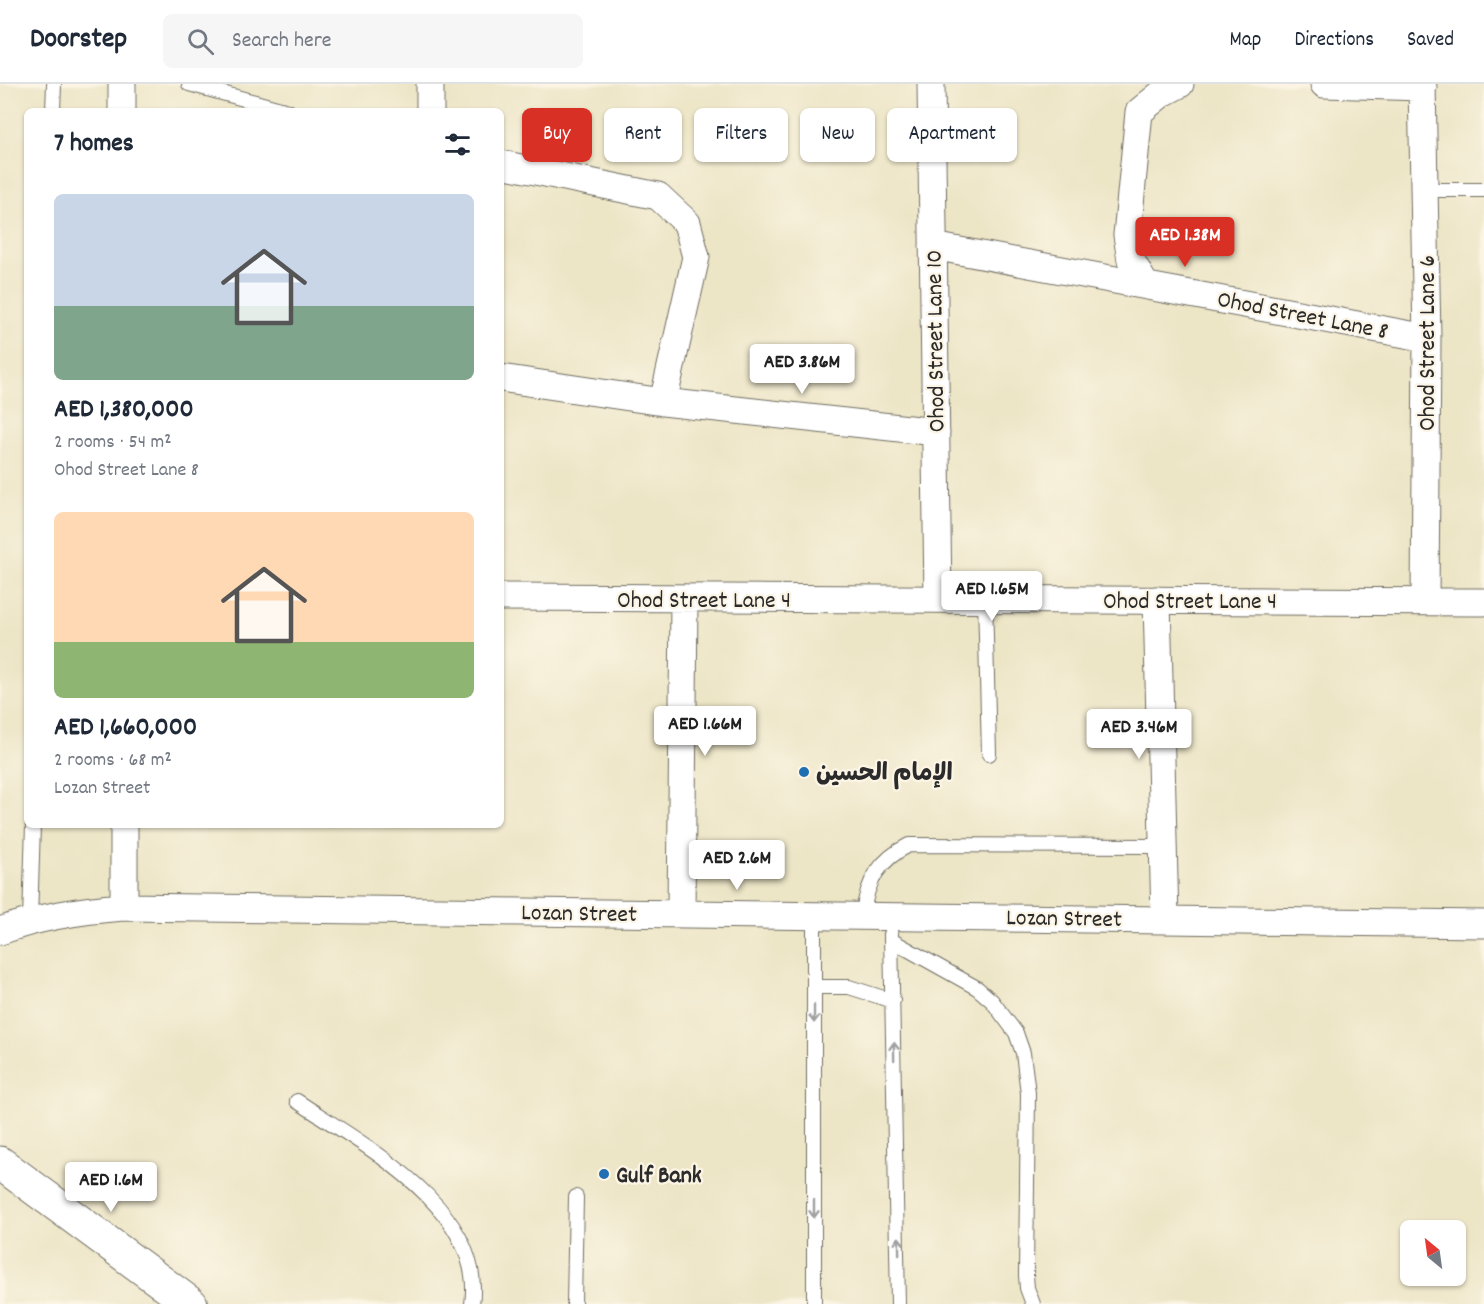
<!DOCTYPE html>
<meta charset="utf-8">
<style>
body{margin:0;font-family:Dekko,"Playpen Sans Arabic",sans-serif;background:#f6f6f7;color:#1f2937;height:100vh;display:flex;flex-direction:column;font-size:22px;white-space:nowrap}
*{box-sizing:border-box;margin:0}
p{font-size:20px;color:#747a83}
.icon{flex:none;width:33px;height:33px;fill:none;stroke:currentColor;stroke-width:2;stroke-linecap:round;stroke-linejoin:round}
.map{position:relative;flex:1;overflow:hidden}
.sheet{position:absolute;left:24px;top:24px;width:480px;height:720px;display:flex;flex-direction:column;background:#fff;border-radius:9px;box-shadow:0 2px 4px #0004}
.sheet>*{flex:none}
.guide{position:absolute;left:522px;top:24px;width:570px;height:54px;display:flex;gap:12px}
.needle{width:39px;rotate:331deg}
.tools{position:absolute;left:1400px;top:1136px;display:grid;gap:12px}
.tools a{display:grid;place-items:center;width:66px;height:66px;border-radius:9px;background:#fff;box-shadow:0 2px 4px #0004;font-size:30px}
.price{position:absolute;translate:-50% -51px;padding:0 14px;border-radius:6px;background:#fff;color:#222;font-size:20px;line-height:39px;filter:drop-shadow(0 2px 3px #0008)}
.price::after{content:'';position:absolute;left:50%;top:36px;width:18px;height:14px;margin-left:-9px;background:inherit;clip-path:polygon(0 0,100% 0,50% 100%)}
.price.selected{background:#d93025;color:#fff}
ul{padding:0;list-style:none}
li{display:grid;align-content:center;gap:12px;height:318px;padding:0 30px}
li span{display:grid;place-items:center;height:186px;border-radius:9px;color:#555}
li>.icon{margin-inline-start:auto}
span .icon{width:108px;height:108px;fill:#fffc;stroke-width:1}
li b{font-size:26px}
h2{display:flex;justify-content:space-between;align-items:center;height:72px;padding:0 30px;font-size:26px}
.pill{padding:0 21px;border-radius:9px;background:#fff;box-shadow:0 2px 4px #0004;font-size:21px;line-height:54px}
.pill.selected{background:#d93025;color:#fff}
header{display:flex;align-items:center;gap:36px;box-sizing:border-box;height:84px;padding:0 30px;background:#fff;border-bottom:2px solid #e0e1e3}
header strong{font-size:28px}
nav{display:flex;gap:33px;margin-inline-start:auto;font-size:21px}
.search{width:420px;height:54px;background:#f6f6f7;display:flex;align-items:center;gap:15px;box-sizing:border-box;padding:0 21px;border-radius:9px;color:#747a83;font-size:22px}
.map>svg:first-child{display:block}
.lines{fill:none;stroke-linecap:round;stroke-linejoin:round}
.service-casing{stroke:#6f6c61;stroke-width:16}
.minor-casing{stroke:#6f6c61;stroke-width:29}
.tertiary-casing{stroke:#6f6c61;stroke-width:35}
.service{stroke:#fff;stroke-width:14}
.minor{stroke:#fff;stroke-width:27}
.tertiary{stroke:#fff;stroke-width:33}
.oneway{stroke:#a0a0a0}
.poi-dot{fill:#1f6fb2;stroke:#fcf5e5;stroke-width:2}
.labels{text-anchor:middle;stroke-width:4.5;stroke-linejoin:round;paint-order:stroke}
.street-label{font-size:24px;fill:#2b2b2b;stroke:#fcf5e5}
.poi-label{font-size:24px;font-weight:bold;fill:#2b2b2b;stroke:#fcf5e5;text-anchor:start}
</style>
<header>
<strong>Doorstep</strong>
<div class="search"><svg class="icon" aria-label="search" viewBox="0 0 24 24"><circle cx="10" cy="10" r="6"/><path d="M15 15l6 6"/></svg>Search here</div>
<nav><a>Map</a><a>Directions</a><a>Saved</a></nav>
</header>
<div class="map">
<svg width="1484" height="1220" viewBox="0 0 1484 1220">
<rect width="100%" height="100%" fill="#fcf5e5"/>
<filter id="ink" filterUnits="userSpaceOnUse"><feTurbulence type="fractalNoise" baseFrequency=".0167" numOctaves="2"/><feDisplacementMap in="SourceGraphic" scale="12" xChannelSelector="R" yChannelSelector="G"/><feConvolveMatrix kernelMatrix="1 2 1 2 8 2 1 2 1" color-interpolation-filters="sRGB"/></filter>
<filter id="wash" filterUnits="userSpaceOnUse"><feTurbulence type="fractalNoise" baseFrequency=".008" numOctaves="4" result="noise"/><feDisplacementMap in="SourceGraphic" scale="24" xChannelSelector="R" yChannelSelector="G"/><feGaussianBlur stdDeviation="1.35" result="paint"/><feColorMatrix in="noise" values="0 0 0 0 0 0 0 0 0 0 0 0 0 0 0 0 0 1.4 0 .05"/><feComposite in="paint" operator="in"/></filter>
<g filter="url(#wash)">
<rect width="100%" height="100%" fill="#ece5c6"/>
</g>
<g filter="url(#ink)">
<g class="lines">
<defs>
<path id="service" d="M189 0 288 27
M53 27 54 0
M1425 106H1484
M985 515 989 670
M814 830V1220
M863 830C867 797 879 776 909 761L1163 762
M30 836 33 741
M891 850 898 1220
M891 856 977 904 992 917 1016 949 1023 969 1028 1009 1026 1191 1027 1204 1033 1220
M814 903H849L893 917
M297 1017C363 1061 486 1125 472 1220
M574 1220 576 1113"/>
<path id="minor" d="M122 0V27
M931 0 938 515
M1324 0 1423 3
M1422 0 1427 254 1425 517
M430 27V0
M501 80 658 112 687 139 696 173 663 318
M933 162 1427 254
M1144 199 1131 176 1127 151 1139 28 1161 10 1180 0
M501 294 663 318 936 348
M501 513 1484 518
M1157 516 1165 835
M124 823V741
M681 829 684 516
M0 847C41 832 81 826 124 823L1484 840"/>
<path id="tertiary" d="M0 1079 191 1220"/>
</defs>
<!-- service casing -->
<use href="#service" class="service-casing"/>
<!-- minor casing -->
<use href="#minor" class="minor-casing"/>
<!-- tertiary casing -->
<use href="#tertiary" class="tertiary-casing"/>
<!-- service -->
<use href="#service" class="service"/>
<!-- minor -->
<use href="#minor" class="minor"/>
<!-- tertiary -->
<use href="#tertiary" class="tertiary"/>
</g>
<!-- one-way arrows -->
<defs><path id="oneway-shaft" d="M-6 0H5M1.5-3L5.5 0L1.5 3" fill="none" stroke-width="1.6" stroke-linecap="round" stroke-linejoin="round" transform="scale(1.5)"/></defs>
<g class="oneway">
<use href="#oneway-shaft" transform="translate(814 930) rotate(90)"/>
<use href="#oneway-shaft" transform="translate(894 967) rotate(-91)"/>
<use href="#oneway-shaft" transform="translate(814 1125) rotate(90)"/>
<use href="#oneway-shaft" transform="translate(899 1162) rotate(-91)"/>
</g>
</g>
<!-- markers -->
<g class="poi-dot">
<circle cx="804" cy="688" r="6"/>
<circle cx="604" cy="1090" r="6"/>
</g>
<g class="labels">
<!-- street labels -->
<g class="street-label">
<text transform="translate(1303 230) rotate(11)" y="8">Ohod Street Lane 8</text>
<text transform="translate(934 257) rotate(-91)" y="8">Ohod Street Lane 10</text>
<text transform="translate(1426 259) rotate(-90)" y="8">Ohod Street Lane 6</text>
<text x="704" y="523">Ohod Street Lane 4</text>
<text x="1190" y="524">Ohod Street Lane 4</text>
<text transform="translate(579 828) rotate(1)" y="8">Lozan Street</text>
<text transform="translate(1064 833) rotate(1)" y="8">Lozan Street</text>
</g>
<!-- poi labels -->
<g class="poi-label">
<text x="816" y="696">الإمام الحسين</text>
<text x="616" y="1098">Gulf Bank</text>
</g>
</g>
</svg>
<div class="tools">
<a><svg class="needle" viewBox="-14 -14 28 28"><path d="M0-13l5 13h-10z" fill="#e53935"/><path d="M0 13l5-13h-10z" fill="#747a83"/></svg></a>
</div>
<b class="price selected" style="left:1185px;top:184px">AED 1.38M</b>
<b class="price" style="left:802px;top:311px">AED 3.86M</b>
<b class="price" style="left:992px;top:538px">AED 1.65M</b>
<b class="price" style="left:705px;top:673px">AED 1.66M</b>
<b class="price" style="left:1139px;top:676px">AED 3.46M</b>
<b class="price" style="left:737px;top:807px">AED 2.6M</b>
<b class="price" style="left:111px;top:1129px">AED 1.6M</b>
<div class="guide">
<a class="pill selected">Buy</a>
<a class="pill">Rent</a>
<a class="pill">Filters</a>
<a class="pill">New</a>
<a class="pill">Apartment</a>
</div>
<section class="sheet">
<h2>7 homes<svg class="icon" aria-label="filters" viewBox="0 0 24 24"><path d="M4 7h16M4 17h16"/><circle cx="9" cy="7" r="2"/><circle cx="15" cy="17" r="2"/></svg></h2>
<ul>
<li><span style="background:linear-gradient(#c9d6e8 60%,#7fa58c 0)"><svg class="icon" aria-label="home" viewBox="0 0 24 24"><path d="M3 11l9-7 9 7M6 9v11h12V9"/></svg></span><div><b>AED 1,380,000</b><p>2 rooms · 54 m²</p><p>Ohod Street Lane 8</p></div></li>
<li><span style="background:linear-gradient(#ffd9b3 70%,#8fb573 0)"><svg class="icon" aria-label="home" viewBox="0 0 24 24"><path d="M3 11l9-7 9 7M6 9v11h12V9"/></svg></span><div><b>AED 1,660,000</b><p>2 rooms · 68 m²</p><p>Lozan Street</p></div></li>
</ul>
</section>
</div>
